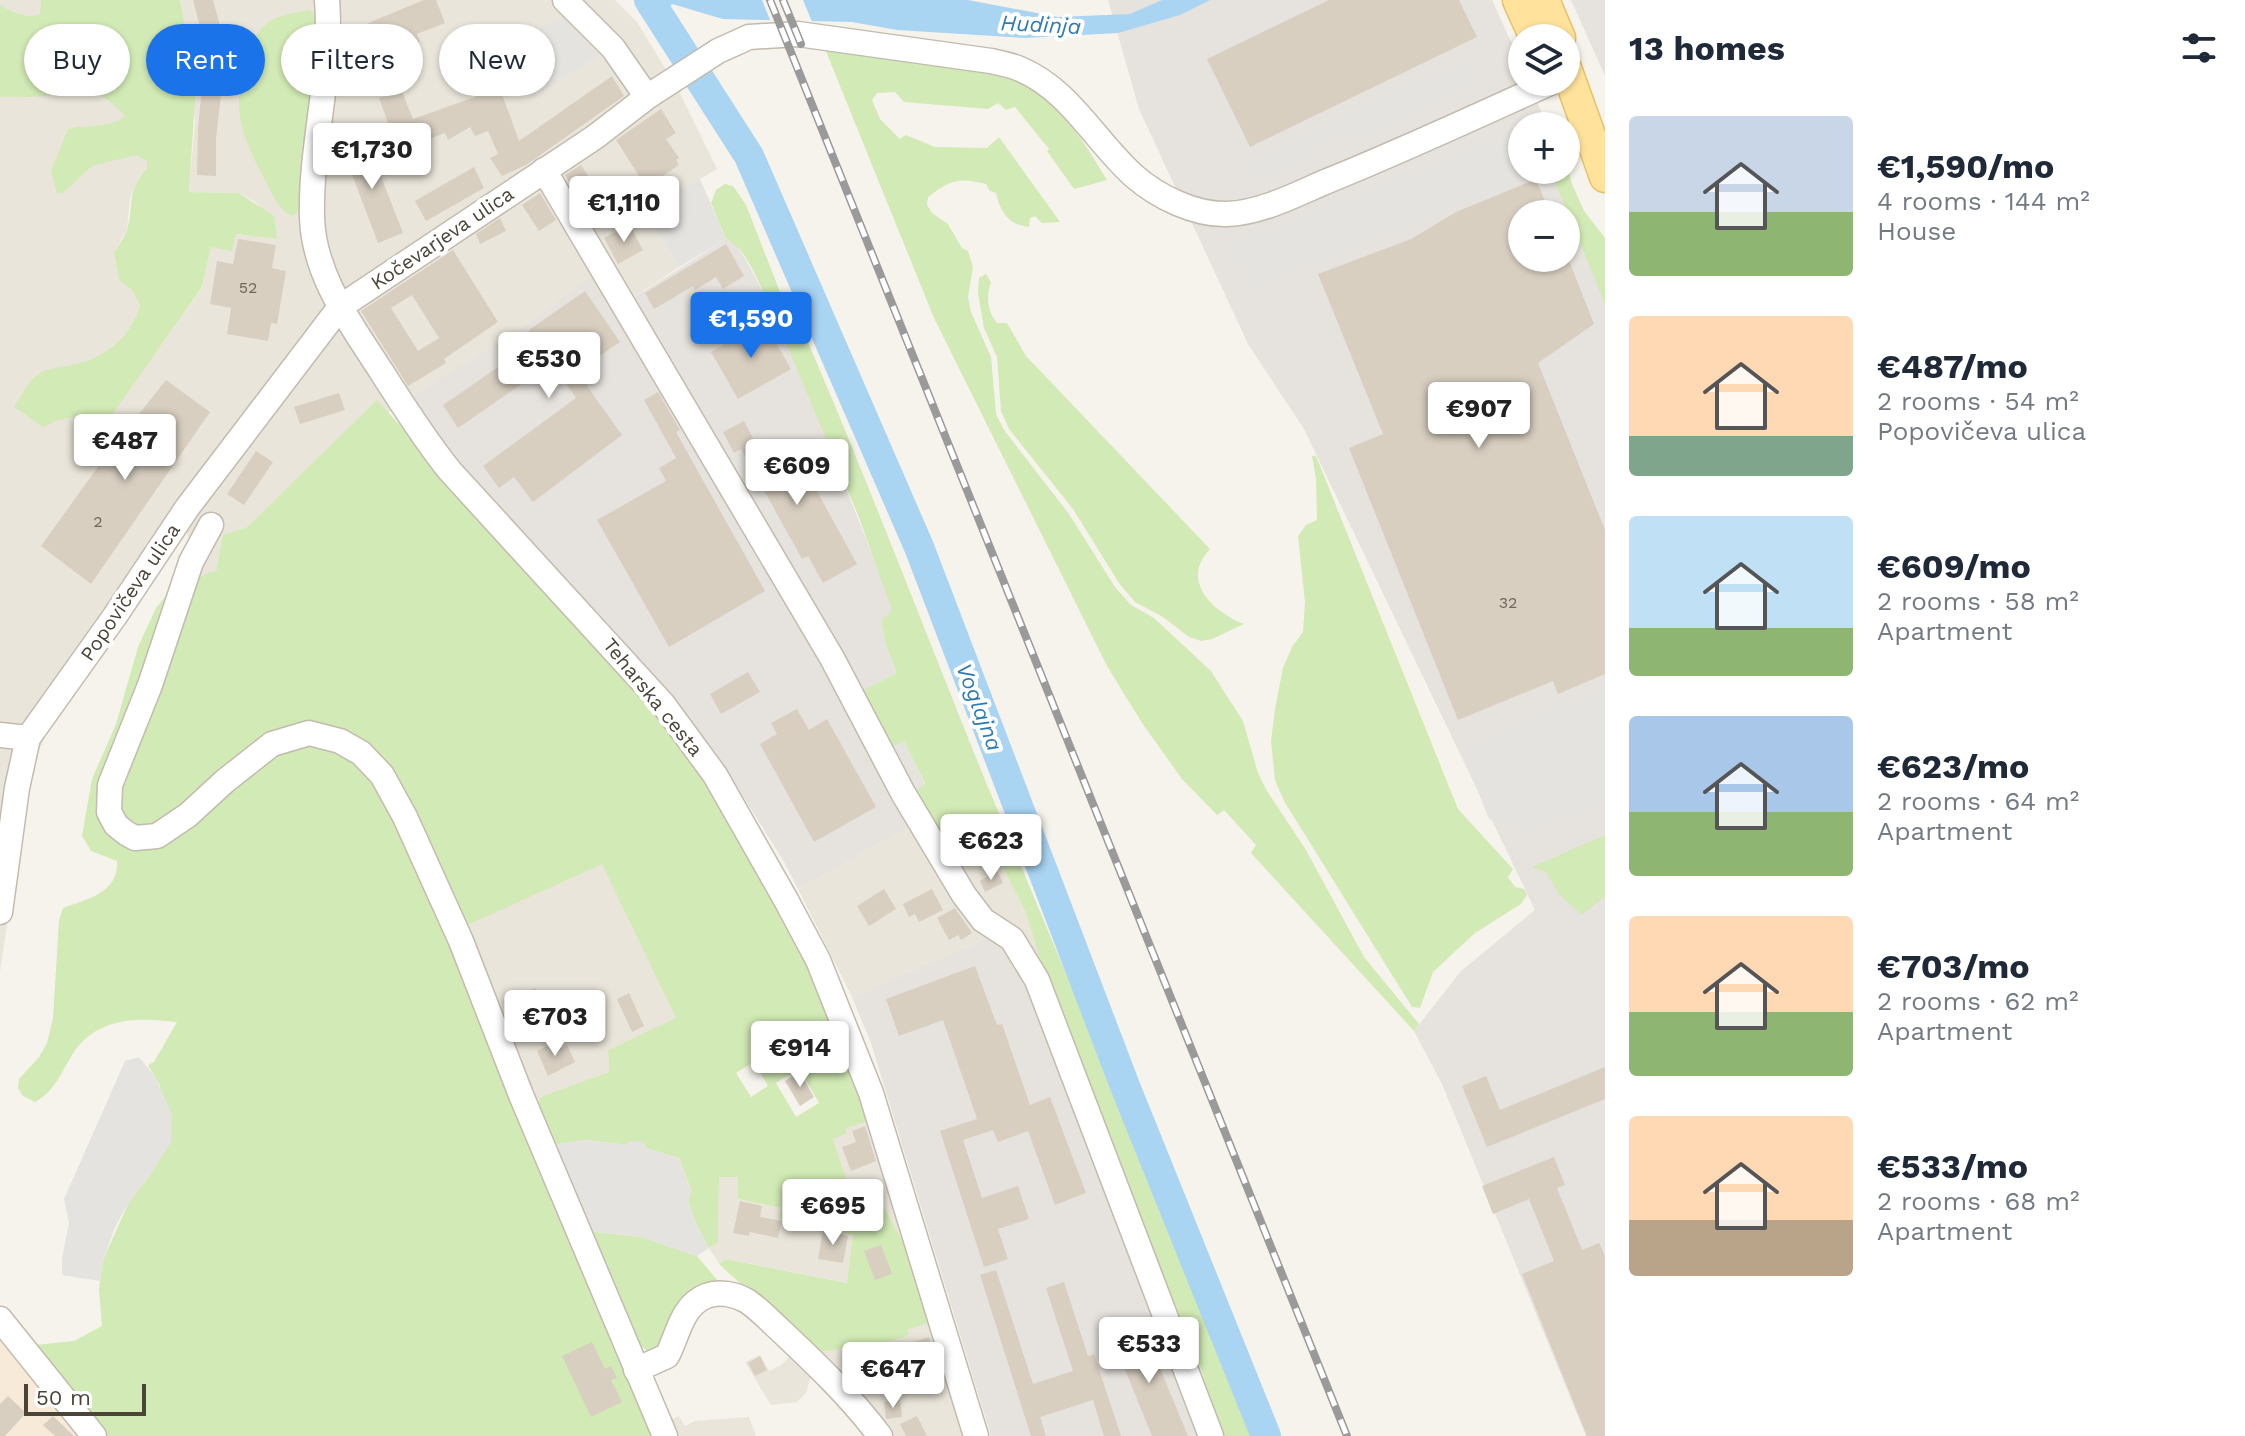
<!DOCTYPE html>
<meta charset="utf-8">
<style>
body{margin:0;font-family:"Work Sans",sans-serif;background:#f6f6f7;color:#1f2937;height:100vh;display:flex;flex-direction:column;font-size:30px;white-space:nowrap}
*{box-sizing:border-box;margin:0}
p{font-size:26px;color:#747a83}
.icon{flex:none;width:44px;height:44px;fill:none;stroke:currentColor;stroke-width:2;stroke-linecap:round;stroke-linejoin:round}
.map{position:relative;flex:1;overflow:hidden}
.panel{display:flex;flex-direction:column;background:#fff;width:640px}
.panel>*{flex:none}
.banner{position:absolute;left:24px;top:24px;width:760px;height:72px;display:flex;gap:16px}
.tools{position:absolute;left:1508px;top:24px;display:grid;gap:16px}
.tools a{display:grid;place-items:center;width:72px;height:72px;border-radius:50%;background:#fff;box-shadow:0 2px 6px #0004;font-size:40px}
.scale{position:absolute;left:24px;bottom:20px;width:122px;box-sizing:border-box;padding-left:8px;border:4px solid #4b4439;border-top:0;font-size:22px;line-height:28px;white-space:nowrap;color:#4b4439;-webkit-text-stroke:6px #fff;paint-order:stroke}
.price{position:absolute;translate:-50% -68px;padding:0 18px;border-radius:8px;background:#fff;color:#222;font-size:26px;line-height:52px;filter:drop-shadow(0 2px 4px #0008)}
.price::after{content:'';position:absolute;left:50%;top:48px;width:24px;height:18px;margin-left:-12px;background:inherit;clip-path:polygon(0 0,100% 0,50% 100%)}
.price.selected{background:#1a73e8;color:#fff}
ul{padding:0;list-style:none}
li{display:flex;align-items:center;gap:24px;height:200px;padding:0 24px}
li span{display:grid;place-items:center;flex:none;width:224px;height:160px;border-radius:8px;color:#555}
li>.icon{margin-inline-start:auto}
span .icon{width:96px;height:96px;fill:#fffc;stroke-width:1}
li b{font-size:34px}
h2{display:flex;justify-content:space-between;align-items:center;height:96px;padding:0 24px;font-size:34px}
.tag{padding:0 28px;border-radius:36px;background:#fff;box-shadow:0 2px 6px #0004;font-size:28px;line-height:72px}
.tag.selected{background:#1a73e8;color:#fff}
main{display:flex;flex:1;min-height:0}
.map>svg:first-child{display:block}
.residential{fill:#eae5da}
.commercial{fill:#f7ead8}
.industrial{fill:#e6e2dd;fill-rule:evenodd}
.green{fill:#d2eab5;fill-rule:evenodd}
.parking{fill:#e5e3e0}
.water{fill:#a9d4f2}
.pier{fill:#f6f3ec}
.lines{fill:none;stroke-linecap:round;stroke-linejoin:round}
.river{stroke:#a9d4f2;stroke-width:30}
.building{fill:#d8cfc1;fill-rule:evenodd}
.minor-casing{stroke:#c2bbae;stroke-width:27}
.major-casing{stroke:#e6c16a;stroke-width:33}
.minor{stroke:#fff;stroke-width:24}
.major{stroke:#ffe39c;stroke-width:30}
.rail-casing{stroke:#9a9a9a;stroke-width:8}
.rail{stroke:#fff;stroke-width:5;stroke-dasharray:15;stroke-linecap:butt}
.labels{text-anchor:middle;stroke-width:8;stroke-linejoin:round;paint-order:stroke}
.number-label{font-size:16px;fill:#6e675b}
.street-label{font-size:20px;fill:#4b4439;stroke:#fff}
.water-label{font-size:22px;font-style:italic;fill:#2e7ab2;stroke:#fff}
</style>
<main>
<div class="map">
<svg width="1605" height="1436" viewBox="0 0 1605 1436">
<rect width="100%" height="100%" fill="#f6f3ec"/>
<!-- residential -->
<path class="residential" d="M0 0H41L43 96 73 90 97 95 114 102 126 117 147 160V168L138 178 130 198 127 229 114 253 119 280 132 290 140 305 136 318 123 340 112 347 129 390 202 288 211 247 235 234 276 239 258 204 240 193 189 192 195 122 188 41 180 0H615L637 22 679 91 717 169 643 213 679 267 617 308 594 275 533 320 388 413 377 401 247 527 223 535 216 571 192 581 190 541 184 525 59 705 36 757 27 789 0 972V97L10 96 0 69Z
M925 818 990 842 1026 913 1036 943 1014 955 992 936 852 997 798 889Z
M602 863 677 1018 608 1050 609 1072 519 1107 449 933Z
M869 1121 905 1241 900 1237 882 1203 874 1181 847 1182 833 1138 846 1134 845 1128Z
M719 1177H739L738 1199 781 1208 780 1219 853 1235 848 1283 725 1259 719 1264 709 1248 718 1243Z
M931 1322 967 1436H870L813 1369 806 1393 797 1402 771 1405 745 1362 760 1355 769 1371 781 1365 795 1351 909 1335 907 1330Z
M679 1416 685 1426 695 1421 749 1417 756 1436H655L651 1427Z"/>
<!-- commercial -->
<path class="commercial" d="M0 1332 88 1436H0Z"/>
<!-- industrial -->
<path class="industrial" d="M1108 0H1492L1522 66V82H1529L1547 126H1522V170L1566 169 1605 261V1436H1586L1442 1084 1414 1031 1461 971 1535 910 1304 429 1248 344 1139 109ZM1522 214H1566V258H1522Z
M1571 0H1605V76Z
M726 239 734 242 746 260 771 307 816 412 884 585 893 610 881 621 886 645 897 673 865 689 904 741 925 785V818L798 889 783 860 725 768 673 698 613 629 458 465 409 399 533 320 594 274 617 308Z
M992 936 1014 955 1036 943 1086 1081 1204 1378 1201 1395 1217 1436H991L871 1043 852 997Z"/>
<!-- green -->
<path class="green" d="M41 0H180L188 41 198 54 189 192 239 193 274 216 277 239 236 234 232 251 211 247 202 287 105 425C81 414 66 415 43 427L14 407C20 398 27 383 36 376 45 368 61 367 72 365 105 358 131 338 140 305L132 290 119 280 114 253C118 246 124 238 127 230 135 204 125 192 147 168V161L136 155 92 166 63 193H57L51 171 68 129C87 124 111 129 125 116 100 85 80 92 45 96 30 98 15 96 0 97V5C13 13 24 18 40 15Z
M310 10 318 17 316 82 301 209 292 216C277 208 274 196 266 182 241 135 229 106 249 53 253 44 256 33 264 26 276 14 295 13 310 10Z
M823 44 995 72C1053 91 1077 130 1107 180L1074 189 1047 151 1049 149 1015 107 1006 110 998 103 988 109 904 102 895 92 877 93 872 100 880 119 900 139 906 135 935 147 987 148 999 137 1060 222 1042 223 1035 216 1030 218 1029 227C1008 225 1000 211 996 193L990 191 986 184C957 177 951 180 928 197L927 205 932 213 948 224 962 248 968 251 973 267 968 297 971 312 991 357 996 414 1004 430 1069 514 1115 587 1131 605 1154 618 1211 671 1243 721 1258 773 1267 791 1306 850 1364 957 1419 1024 1414 1031 1251 853 1256 845 1224 810 1217 815 1182 779 1142 723 1107 666 934 318Z
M1567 164 1572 185 1584 211 1605 238V304L1551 172 1566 170Z
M725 184 733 186 746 205 780 292 774 299H767C757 280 746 248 726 239L711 203 716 190Z
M986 274 991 282C986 296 987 311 997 323H1007L1026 356 1210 549C1180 581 1212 611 1244 624L1212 639 1201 641 1189 637 1163 617 1135 602 1119 583 1073 509 1009 429 1001 411 997 357 984 328 978 293 979 278Z
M790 301C859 457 919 617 983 775 1074 995 1169 1213 1253 1436H1217L1201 1395 1204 1377 1086 1081 1044 971 1026 913 990 842 951 861 911 794 925 784 904 741 887 749 860 702 865 689 897 673 886 645 881 621 892 610 858 515 771 307Z
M377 400 662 716 712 784 810 962 869 1121 846 1128V1134L833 1139 847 1181H874L882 1203 900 1237 905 1241 931 1322 907 1330 909 1335 878 1345 815 1352 719 1264 725 1259 847 1283 853 1235 779 1219 781 1208 738 1199V1177H719L718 1243 709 1248 696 1224 688 1201 691 1190 679 1158 645 1148 644 1142 628 1145 587 1140 551 1145 535 1106 541 1097 609 1072 608 1050 676 1018 602 864 450 933 655 1436H102L35 1345 74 1341 102 1326 99 1289 103 1260 129 1202 153 1171 160 1086 148 1065 154 1062 177 1022C138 1017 95 1017 72 1055 61 1073 54 1092 35 1102L23 1096 18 1088 19 1079 39 1057 47 1043 53 1018 59 920 63 908C87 899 119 893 117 861L91 851 82 836 92 779 116 724 138 647 156 608 178 581C192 581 202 575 216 571L223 535 247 527ZM754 1062 768 1086 751 1097 736 1073ZM799 1068 819 1103 796 1117 776 1083Z
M1312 456H1316L1458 809 1513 869 1508 877 1515 887 1524 889 1527 895 1521 904 1475 933 1433 972 1420 1008 1412 1007 1284 801 1275 780 1271 741 1275 709 1283 668 1292 647 1303 632 1305 602 1298 536 1306 525 1317 520 1316 479Z
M1605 835V896L1582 915 1560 895 1546 872 1532 867Z
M587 1231 641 1237 697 1256 719 1282 661 1350 647 1351 640 1345Z"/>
<!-- parking -->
<path class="parking" d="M563 18 599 56 533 97 508 64 456 86 448 66Z
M1463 61 1474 85 1363 140 1349 131 1310 148V158L1254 183 1250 161Z
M1522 130V170H1544L1545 173 1248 289 1230 245Z
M700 179 726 239 679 267 643 213Z
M1605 688V801L1530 832 1489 819 1461 749Z
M139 1057 155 1077 172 1114 171 1142 153 1171 129 1202 116 1225 103 1260 100 1281 62 1275V1258L69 1223 64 1199 125 1061Z
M587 1140 627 1145 629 1141 644 1142 645 1148 679 1158 691 1191 688 1201 696 1224 709 1248 697 1256 641 1237 587 1231 551 1145Z"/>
<!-- water -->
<path class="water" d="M635 0H968L1058 17 1130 14 1162 0H1210L1180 15 1118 33 1025 38 897 30 852 22 723 19 672 4 665 13 644 8Z"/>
<!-- pier -->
<path class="pier" d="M762 0H803L813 24 772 25Z"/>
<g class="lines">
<!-- river -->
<path class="river" d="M649 0 749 156 919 547 1125 1086 1266 1436"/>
</g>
<!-- building -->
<path class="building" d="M193 0H213L221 29 202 34Z
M424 0H436L445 23 417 34 420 42 402 50 413 77 399 84 413 119 500 88 519 141 612 76 624 96 526 165 502 176 490 158 498 154 488 131 475 136 470 127 448 140 445 133 398 150 379 98 386 96 360 29 369 25 368 23Z
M1329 0H1459L1477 37 1250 147 1207 59Z
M208 65 224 68 216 139V176L197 175 198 128 202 87Z
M661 109 676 133 666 139 679 158 676 160 679 165 646 187 616 140Z
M359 137 370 163 375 161 403 233 378 243 350 169 338 146Z
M581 165 603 198 586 209 565 175Z
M474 167 484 188 426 221 415 201Z
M1536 179 1550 214H1522V258H1568L1594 324 1538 363 1605 530V674L1558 694 1553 681 1458 720 1349 448 1383 434 1318 274 1411 239 1456 212Z
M540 193 556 220 539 231 522 205Z
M500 218 506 231 480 244 476 234Z
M629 224 643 250 618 264 604 238Z
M238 239 276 245 272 268 286 271 277 324 271 323 268 341 227 334 231 308 210 304 217 261 233 264Z
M726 244 744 276 723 289 716 277 695 290 693 286 654 309 645 293Z
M453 250 498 322 444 359 446 363 408 386 361 311ZM412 295 439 338 418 351 391 308Z
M585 291 620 342 577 372 622 435 533 502 514 477 499 488 483 466 576 398 552 363 458 428 443 405 536 341 529 330Z
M764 322 791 369 738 399 711 352Z
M166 380 210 412 91 584 41 546 105 457Z
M658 392 680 430 676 432 765 591 669 647 597 520 666 481 659 468 676 458 644 400Z
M339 393 345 410 300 424 294 407Z
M744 421 760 452 771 446 790 480 815 467 822 479 813 484 857 564 823 583 808 556 802 559 741 449 734 453 723 432Z
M256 451 273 462 244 505 227 494Z
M748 672 760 692 721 714 710 694Z
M797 709 809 730 827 719 876 807 814 842 760 744 777 734 771 723Z
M997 871 1003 883 985 892 980 881Z
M884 889 896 909 869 926 857 906Z
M932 889 943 910 919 922 915 914 909 917 903 904Z
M955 908 972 933 961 940 958 935 949 940 937 918Z
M975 966 997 1025 1002 1024 1030 1105 1050 1097 1086 1193 1055 1205 1028 1131 998 1142 993 1130 963 1140 982 1198 1018 1186 1029 1219 998 1229 1008 1259 984 1267 940 1131 977 1119 943 1020 899 1036 886 999Z
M535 988 542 1003 538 1005 544 1018 528 1025 515 998Z
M629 993 644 1026 632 1032 617 999Z
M555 1042 559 1049 567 1045 575 1062 548 1076 537 1051Z
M1605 1067V1099L1487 1147 1462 1086 1486 1076 1500 1110Z
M800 1072 814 1097 800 1106 785 1081Z
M865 1126 876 1161 851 1171 842 1147 856 1142 852 1131Z
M1554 1157 1565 1185 1557 1188 1582 1250 1599 1243 1605 1256V1436H1587L1522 1274 1554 1261 1529 1199 1493 1214 1482 1186Z
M740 1201 762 1206 760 1217 782 1221 778 1238 750 1232 749 1236 733 1233Z
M823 1231 848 1236 843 1263 818 1259Z
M881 1245 892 1274 875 1280 864 1251Z
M996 1270 1033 1384 1073 1371 1046 1288 1064 1282 1088 1356 1094 1354 1121 1436H1104L1093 1400 1040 1417 1046 1436H1031L980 1275Z
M1143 1327 1188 1436H1152L1113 1340Z
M929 1337 940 1370 923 1376 911 1343Z
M592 1342 605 1369 611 1366 617 1378 611 1380 622 1402 591 1417 562 1356Z
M864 1348H879L878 1363H864Z
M760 1356 767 1370 755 1376 748 1363Z
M8 1396 26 1413 5 1436H0V1404Z
M900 1400 902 1417 886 1419 884 1402Z
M53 1416 74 1436H55L43 1425Z
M917 1416 927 1436H906L900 1424Z"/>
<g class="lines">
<defs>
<path id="minor" d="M327 0C333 73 310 145 312 218 314 276 351 324 381 371 403 405 424 439 450 471L663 704 715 775 786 900 818 960 871 1093 976 1436
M565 0 613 48 647 97
M544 170 832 658 903 793 964 895 983 920 1012 939 1037 980 1211 1436
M211 525 191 562 150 685 110 785 109 812 116 825 126 833 135 838 157 836 188 815 225 781 272 744 309 733 340 741 361 753 382 775 405 817 461 941 521 1095 665 1436
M0 735 28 738
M0 912 17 788 28 738 115 616 187 508 340 307 595 137 647 97 718 51 749 37 798 34 991 61C1000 63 1011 65 1020 69 1070 90 1095 141 1134 176 1158 197 1195 215 1227 214 1260 213 1295 195 1325 182 1402 151 1477 116 1552 82
M0 1319 94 1436
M636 1370 667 1356C678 1336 681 1306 706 1296 719 1291 735 1294 747 1301 758 1308 769 1320 779 1329 815 1363 850 1396 880 1436"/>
<path id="major" d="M1518 0 1535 38
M1544 0 1560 38
M1566 68 1605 177"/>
</defs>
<!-- minor casing -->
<use href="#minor" class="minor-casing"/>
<!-- major casing -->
<use href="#major" class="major-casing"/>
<!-- minor -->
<use href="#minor" class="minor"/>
<!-- major -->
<use href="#major" class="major"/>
<defs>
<path id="rail" d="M770 0 1347 1436
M783 0 801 44"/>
</defs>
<!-- rail casing -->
<use href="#rail" class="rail-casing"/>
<!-- rail -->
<use href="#rail" class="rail"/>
</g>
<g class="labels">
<!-- number labels -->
<g class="number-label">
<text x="248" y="293">52</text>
<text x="98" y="527">2</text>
<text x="1508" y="608">32</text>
</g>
<!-- street labels -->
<g class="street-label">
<text transform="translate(442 238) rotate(-34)" y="7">Kočevarjeva ulica</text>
<text transform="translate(130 592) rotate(-56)" y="7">Popovičeva ulica</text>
<text transform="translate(653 697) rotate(51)" y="7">Teharska cesta</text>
</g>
<!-- water labels -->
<g class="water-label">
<text transform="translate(1041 24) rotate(3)" y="8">Hudinja</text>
<text transform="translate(980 707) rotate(69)" y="8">Voglajna</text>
</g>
</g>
</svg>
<div class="tools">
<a><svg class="icon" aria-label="layers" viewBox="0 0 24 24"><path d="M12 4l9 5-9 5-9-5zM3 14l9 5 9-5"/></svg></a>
<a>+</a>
<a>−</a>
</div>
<div class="scale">50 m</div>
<b class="price" style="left:372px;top:191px">€1,730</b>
<b class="price" style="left:624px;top:244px">€1,110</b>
<b class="price selected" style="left:751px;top:360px">€1,590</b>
<b class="price" style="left:549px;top:400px">€530</b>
<b class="price" style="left:1479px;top:450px">€907</b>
<b class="price" style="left:125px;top:482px">€487</b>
<b class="price" style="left:797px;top:507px">€609</b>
<b class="price" style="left:991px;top:882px">€623</b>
<b class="price" style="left:555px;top:1058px">€703</b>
<b class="price" style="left:800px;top:1089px">€914</b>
<b class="price" style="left:833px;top:1247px">€695</b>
<b class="price" style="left:1149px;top:1385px">€533</b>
<b class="price" style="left:893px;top:1410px">€647</b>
<div class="banner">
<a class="tag">Buy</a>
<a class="tag selected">Rent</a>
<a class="tag">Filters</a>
<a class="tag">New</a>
</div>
</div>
<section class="panel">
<h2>13 homes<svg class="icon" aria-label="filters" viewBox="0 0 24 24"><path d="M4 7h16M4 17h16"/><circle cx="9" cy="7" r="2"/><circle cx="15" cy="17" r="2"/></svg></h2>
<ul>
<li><span style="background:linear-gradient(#c9d6e8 60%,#8fb573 0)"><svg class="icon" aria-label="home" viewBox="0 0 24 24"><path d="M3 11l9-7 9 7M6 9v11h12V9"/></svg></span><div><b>€1,590/mo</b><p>4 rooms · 144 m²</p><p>House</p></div></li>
<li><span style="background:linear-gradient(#ffd9b3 75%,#7fa58c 0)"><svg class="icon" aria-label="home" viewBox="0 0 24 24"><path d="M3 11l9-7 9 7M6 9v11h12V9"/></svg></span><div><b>€487/mo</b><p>2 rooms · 54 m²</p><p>Popovičeva ulica</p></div></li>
<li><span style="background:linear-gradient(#bfe0f5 70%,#8fb573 0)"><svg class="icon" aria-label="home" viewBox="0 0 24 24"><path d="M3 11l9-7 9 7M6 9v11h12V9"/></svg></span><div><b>€609/mo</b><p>2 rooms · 58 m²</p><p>Apartment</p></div></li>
<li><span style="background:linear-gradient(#a9c7e8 60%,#8fb573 0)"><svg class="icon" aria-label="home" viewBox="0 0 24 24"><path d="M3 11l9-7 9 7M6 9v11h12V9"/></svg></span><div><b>€623/mo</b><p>2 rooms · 64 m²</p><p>Apartment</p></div></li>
<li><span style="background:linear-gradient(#ffd9b3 60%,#8fb573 0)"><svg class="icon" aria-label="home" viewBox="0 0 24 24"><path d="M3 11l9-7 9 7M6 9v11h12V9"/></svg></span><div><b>€703/mo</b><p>2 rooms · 62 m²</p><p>Apartment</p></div></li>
<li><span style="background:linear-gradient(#ffd9b3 65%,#b9a48a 0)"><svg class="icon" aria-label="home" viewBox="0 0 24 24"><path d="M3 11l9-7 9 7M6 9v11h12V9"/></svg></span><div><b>€533/mo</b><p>2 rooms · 68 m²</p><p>Apartment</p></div></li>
</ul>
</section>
</main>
